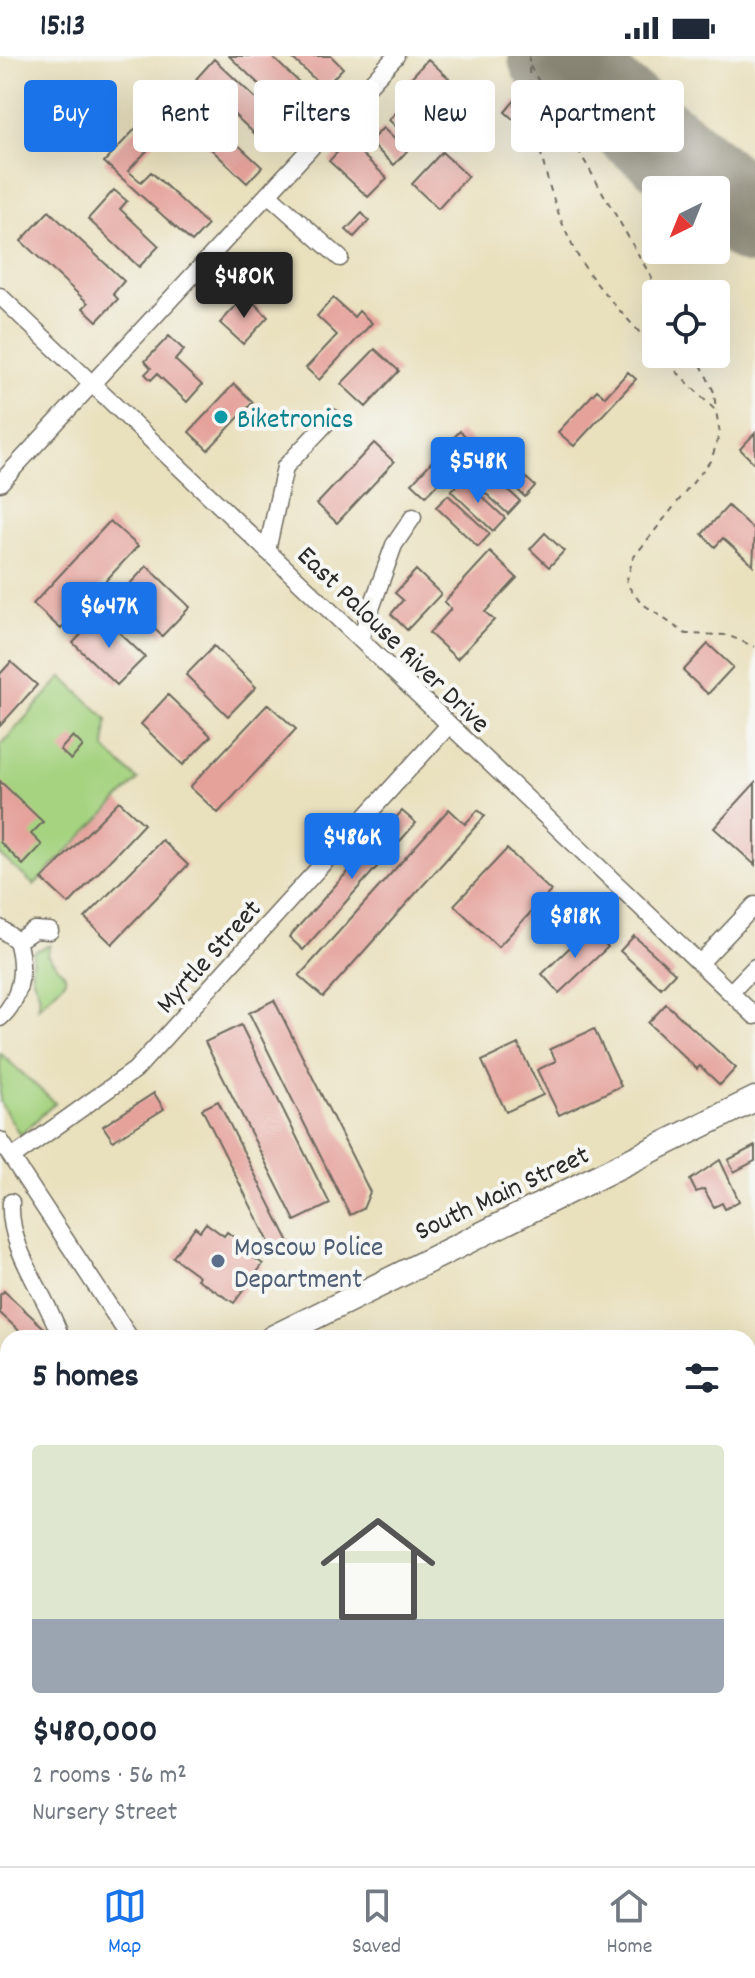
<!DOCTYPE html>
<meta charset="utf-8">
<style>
body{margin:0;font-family:Dekko,sans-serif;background:#f2f2f3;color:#1f2937;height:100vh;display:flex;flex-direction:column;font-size:30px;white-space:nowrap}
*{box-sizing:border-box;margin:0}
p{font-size:26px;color:#747a83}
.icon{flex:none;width:44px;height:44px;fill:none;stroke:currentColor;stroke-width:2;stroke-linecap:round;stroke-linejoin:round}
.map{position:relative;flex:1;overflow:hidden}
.side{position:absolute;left:0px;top:1274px;width:756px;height:536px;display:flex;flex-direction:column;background:#fff;border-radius:24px 24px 0 0;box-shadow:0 8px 32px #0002}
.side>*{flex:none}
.guide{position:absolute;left:24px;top:24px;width:708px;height:72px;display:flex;gap:16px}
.needle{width:52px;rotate:223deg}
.tools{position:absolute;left:642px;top:120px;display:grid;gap:16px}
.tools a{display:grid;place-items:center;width:88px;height:88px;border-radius:8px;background:#fff;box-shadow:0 8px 32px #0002;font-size:40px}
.price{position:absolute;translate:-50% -68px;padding:0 18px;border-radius:8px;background:#1a73e8;color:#fff;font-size:26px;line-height:52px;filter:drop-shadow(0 2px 4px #0008)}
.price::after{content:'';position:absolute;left:50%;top:48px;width:24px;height:18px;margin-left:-12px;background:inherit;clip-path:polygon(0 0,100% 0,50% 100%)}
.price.selected{background:#222;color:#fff}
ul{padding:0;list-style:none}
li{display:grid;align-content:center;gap:16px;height:424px;padding:0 32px}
li span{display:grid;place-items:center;height:248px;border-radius:8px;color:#555}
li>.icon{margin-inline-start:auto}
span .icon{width:144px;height:144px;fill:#fffc;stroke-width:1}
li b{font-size:34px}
h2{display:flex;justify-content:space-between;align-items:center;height:96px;padding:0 32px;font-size:34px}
.tag{padding:0 28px;border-radius:8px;background:#fff;box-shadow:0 8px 32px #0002;font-size:28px;line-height:72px}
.tag.selected{background:#1a73e8;color:#fff}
.status{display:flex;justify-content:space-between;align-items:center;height:56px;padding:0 40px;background:#fff;direction:ltr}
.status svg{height:22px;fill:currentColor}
.tab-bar{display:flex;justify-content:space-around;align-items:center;height:112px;border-top:2px solid #e0e1e3;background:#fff;font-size:22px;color:#747a83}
.tab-bar a{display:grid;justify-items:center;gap:4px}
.tab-bar .selected{color:#1a73e8}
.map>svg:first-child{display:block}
.green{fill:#a5d380;stroke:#687f56;stroke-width:2}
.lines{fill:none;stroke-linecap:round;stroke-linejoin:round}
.runway{stroke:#8a8674;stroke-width:90}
.building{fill:#e5a29b}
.minor-casing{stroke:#6e6a5e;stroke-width:19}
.highway-casing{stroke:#6e6a5e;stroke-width:27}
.path{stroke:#6e6a5e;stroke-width:2;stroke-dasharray:6 6;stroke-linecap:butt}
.minor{stroke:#fff;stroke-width:16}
.highway{stroke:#fff;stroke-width:24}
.culture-dot{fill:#0f9aa8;stroke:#f6f6f2;stroke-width:3}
.service-dot{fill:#5c6f8a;stroke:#f6f6f2;stroke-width:3}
.labels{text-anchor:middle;stroke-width:8;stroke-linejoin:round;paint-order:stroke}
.culture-label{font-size:28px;fill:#0d838f;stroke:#f6f6f2;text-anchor:start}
.street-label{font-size:28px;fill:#2b2b2b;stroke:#f6f6f2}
.service-label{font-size:28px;fill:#4e5e75;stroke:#f6f6f2;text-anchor:start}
</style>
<div class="status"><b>15:13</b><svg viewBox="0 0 49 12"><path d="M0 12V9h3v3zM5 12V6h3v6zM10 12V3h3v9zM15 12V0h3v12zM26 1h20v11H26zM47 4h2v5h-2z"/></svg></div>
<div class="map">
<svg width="755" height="1810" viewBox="0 0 755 1810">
<rect width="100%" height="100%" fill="#f6f6f2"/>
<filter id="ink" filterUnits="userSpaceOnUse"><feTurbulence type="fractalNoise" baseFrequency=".0125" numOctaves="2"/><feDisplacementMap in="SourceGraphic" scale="16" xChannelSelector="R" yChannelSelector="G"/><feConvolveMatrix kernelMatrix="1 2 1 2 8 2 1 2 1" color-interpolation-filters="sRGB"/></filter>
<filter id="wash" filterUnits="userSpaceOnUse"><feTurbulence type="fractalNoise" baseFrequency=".006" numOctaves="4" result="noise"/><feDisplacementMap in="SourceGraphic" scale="32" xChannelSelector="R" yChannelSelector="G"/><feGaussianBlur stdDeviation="1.8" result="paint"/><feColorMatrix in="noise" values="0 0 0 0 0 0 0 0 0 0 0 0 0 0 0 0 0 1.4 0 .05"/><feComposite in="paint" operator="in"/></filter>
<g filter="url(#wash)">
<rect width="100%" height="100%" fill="#e9e0bd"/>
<!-- green -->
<path class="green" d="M62 621 107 663 105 693 138 724 34 829 0 799V690Z
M50 889 47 899 65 919V925L38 952C43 932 34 933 32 918 31 912 33 903 33 896Z
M0 997 55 1047 20 1079 0 1046Z"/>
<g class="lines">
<!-- runway -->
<path class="runway" d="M553 0 755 164"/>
</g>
<g id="blocks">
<!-- building -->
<path class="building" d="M229 0H271L315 41 295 62Z
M290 0H331L343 12 324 32Z
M214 3 287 72 269 91 196 23Z
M428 3 466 38 445 60 408 25Z
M177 32 262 111 247 127 177 61 162 77 148 64Z
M515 44 533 61 523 72 505 56Z
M400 52 423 72 411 85 389 64Z
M140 68 157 84 128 115 141 126 151 116 208 169 192 186 104 106Z
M383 72 407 95 394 109 369 86Z
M348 85 387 122 368 141 329 105Z
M442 96 468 120 438 153 412 128Z
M114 134 127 145 120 153 159 190 139 211 88 163Z
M49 155 124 225 113 238 118 243 97 265 83 252 88 247 21 185Z
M362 157 369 165 354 181 346 174Z
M246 239 268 261 243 288 220 267Z
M333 242 354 261 359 255 372 267 319 324 306 312 337 279 317 260Z
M169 280 184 294 175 304 202 329 187 346 157 318 151 324 145 318 151 312 145 305Z
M375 293 399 315 366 351 341 328Z
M628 316 636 323 574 390 558 376 597 334 605 341Z
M234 328 253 346 208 394 189 376Z
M460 375 474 388 426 440 412 427Z
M755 377V408L740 393Z
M374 387 394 406 337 467 317 448Z
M493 391 535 430 525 441 483 401Z
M479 407 520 445 508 458 467 420Z
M463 423 505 462 493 475 451 435Z
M448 439 490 478 478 491 436 451Z
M728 450 755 475 753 509 723 482 715 491 702 478Z
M110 465 138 490 61 573 33 548Z
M545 477 564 495 549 511 530 493Z
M490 496 517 522 485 556 494 564 457 603 429 577 451 553 444 546Z
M147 510 190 551 162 580 119 539Z
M416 514 441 538 407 574 391 558 403 544 395 537Z
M100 558 145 601 117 629 73 587Z
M708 588 733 611 708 638 683 615Z
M214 590 256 631 228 660 186 619Z
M11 606 37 629 0 670V618Z
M168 639 211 680 183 709 141 668Z
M268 648 296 673 218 757 190 731Z
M73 680 83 690 71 704 60 694Z
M0 725 43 766 31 778 42 789 23 809 0 786Z
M755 727V809L714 772Z
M119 745 144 768 69 848 42 823Z
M449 753 465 768 478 754 485 760 323 941 299 920Z
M402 755 416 767 303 894 289 881Z
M162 784 188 809 112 888 85 862Z
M507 793 551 835 498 891 454 849Z
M590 872 608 891 559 937 542 918Z
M634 880 675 917 661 932 620 895Z
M274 944 370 1136 363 1153 350 1159 249 957Z
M666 948 736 1012 720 1029 700 1010 697 1013 648 967Z
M241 969 330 1148 295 1165 205 986Z
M594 973 621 1030 559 1059 537 1014 556 1005 550 993Z
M518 988 543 1039 506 1056 482 1005Z
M154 1037 164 1053 113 1085 103 1070Z
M218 1045 289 1186 273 1194 202 1053Z
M755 1090V1105L734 1116 728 1104Z
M720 1104 739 1145 725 1153 722 1147 714 1151 704 1133 696 1136 690 1124Z
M206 1167 224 1180 227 1176 256 1198 254 1202 263 1208 234 1247 197 1223 199 1220 173 1201 195 1171 200 1175Z
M4 1235 55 1282H27L0 1257V1239Z
M129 1802H154L156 1804 150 1810H121Z
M491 1802H506L517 1810H485Z
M653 1802H665L678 1810H649Z"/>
</g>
</g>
<g filter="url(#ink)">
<use href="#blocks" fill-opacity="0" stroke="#6e6a5e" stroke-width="2"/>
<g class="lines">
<defs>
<path id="minor" d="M268 138 340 202
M0 240 755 960
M0 427 396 0
M267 495 285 411 332 361
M360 583 394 489 413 461
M0 872 17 885
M700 907 755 849
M730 937 755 911
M0 962C22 943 25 911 17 885L34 874 50 875
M0 1084 130 1282
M12 1102 135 1014 449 669
M11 1146C8 1194 46 1237 61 1282
M0 1305 8 1307
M0 1492 8 1499
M0 1614 8 1605
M748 1622 755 1627
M0 1788 8 1795
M15 1802 21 1807 26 1802
M402 1802 414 1810
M723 1802 734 1810
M79 1810 86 1802
M169 1810 177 1802
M262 1810 269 1802"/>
<path id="highway" d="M272 1282 755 1043
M0 1465 8 1459"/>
</defs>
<!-- minor casing -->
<use href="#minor" class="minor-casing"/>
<!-- highway casing -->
<use href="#highway" class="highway-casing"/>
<!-- path -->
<path class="path" d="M529 0C528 62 552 166 588 216 608 244 634 269 656 295
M530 10 661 238
M659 298 716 355 720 378 711 404 633 502 626 527 640 546 686 578 727 579 755 591
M696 298 714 336 716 354"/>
<!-- minor -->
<use href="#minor" class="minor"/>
<!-- highway -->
<use href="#highway" class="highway"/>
</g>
</g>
<!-- markers -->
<circle class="culture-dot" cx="221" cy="361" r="8"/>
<circle class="service-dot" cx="218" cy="1205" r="8"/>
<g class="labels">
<!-- culture labels -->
<g class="culture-label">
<text x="237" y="371">Biketronics</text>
</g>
<!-- street labels -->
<g class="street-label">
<text transform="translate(395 582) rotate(44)" y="10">East Palouse River Drive</text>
<text transform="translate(207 899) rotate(-48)" y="10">Myrtle Street</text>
<text transform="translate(501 1135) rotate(-25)" y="10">South Main Street</text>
</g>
<!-- service labels -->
<g class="service-label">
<text x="234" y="1199">Moscow Police<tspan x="234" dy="32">Department</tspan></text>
</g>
</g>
</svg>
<div class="tools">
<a><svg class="needle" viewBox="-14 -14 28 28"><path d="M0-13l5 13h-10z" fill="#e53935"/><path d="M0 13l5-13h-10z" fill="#747a83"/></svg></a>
<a><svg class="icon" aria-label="locate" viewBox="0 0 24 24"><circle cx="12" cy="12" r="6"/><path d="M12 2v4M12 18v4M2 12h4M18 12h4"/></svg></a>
</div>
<b class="price selected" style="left:244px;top:264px">$480K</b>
<b class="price" style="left:478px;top:449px">$548K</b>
<b class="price" style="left:109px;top:594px">$647K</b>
<b class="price" style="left:352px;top:825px">$486K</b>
<b class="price" style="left:575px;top:904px">$818K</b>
<div class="guide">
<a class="tag selected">Buy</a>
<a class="tag">Rent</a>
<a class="tag">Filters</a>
<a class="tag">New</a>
<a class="tag">Apartment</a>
</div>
<section class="side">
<h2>5 homes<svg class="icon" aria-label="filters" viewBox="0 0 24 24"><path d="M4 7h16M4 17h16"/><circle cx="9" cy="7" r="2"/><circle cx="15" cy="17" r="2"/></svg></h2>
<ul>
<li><span style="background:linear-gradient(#dfe7d0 70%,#9aa5b1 0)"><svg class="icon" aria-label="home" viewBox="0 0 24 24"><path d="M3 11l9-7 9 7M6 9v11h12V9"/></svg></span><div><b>$480,000</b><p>2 rooms · 56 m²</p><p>Nursery Street</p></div></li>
</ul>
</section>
</div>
<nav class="tab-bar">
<a class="selected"><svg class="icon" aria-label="map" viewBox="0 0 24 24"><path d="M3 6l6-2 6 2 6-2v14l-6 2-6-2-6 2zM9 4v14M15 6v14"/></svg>Map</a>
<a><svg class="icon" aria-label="saved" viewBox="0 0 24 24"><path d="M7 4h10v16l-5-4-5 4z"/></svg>Saved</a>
<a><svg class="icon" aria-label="home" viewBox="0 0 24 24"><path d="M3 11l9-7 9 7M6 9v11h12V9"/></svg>Home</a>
</nav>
